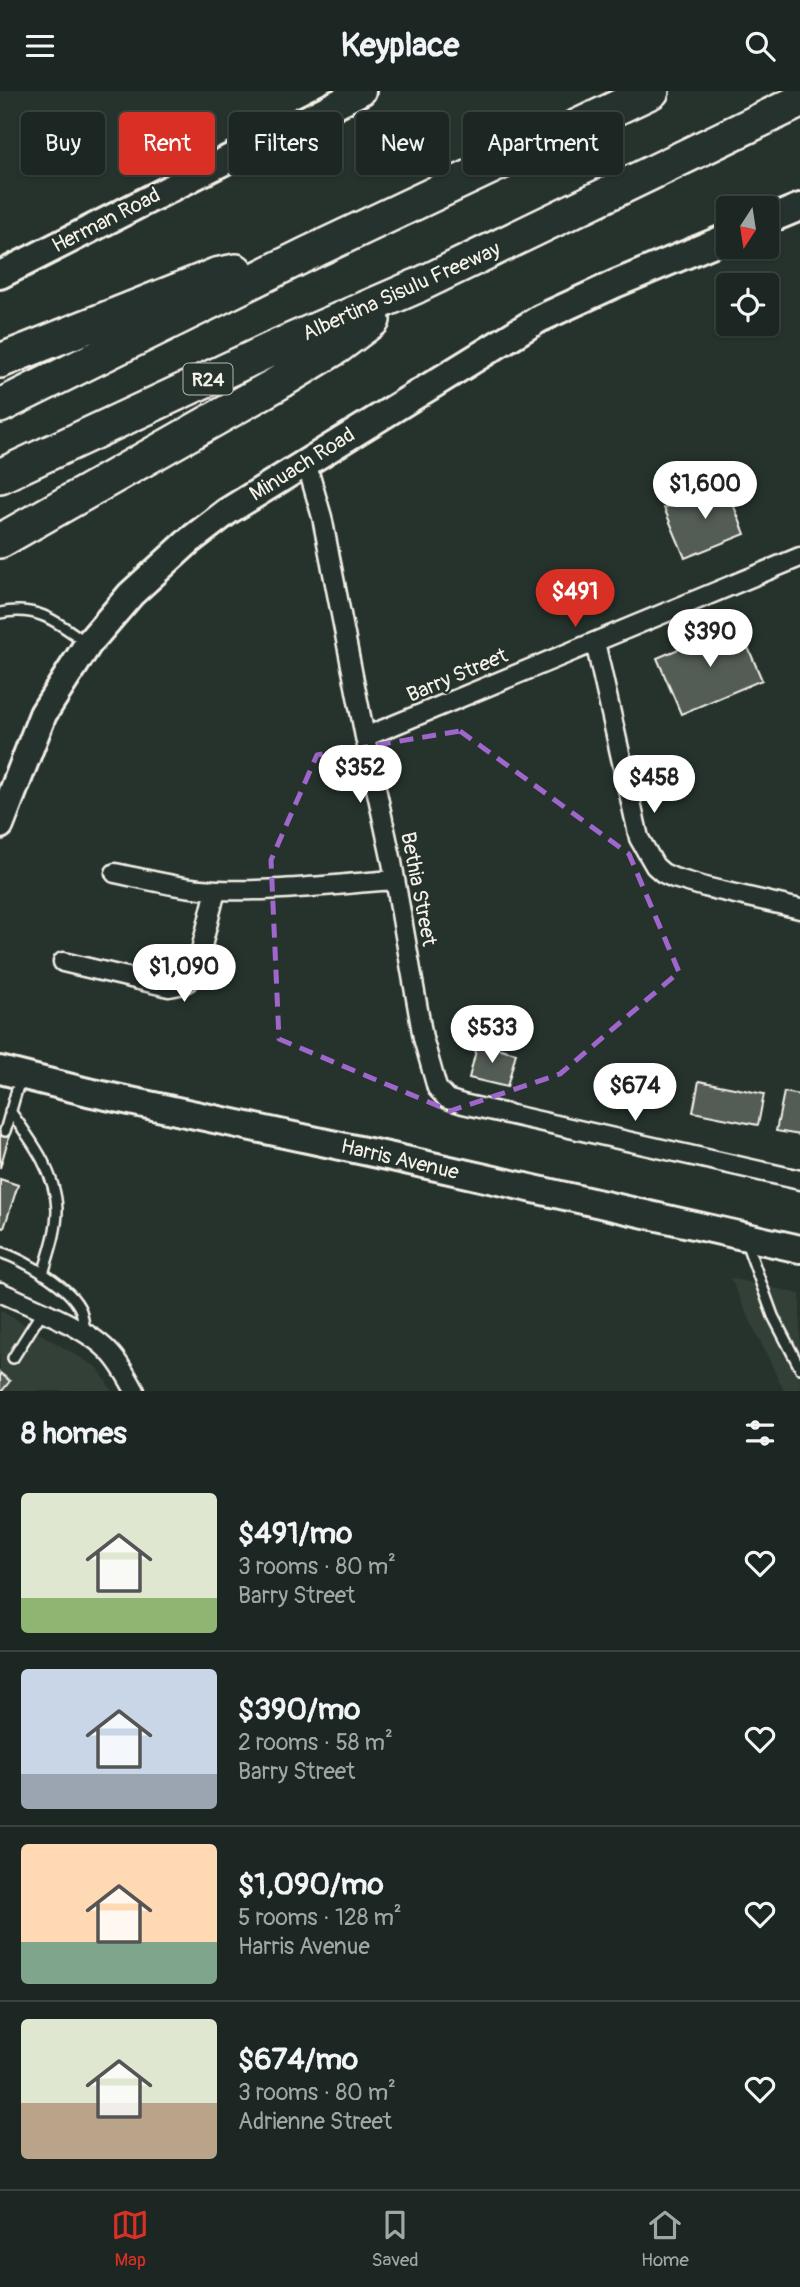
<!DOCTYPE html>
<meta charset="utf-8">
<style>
body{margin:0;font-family:Pangolin,sans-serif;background:#29322f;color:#f1f3f6;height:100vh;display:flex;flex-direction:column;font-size:26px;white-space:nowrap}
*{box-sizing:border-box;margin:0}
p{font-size:23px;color:#a0a5a5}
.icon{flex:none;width:38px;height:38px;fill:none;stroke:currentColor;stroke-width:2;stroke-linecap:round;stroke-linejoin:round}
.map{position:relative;height:1300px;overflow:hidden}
.panel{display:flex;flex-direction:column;background:#1c2622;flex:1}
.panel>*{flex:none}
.banner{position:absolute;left:21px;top:21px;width:760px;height:63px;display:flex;gap:14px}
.needle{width:46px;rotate:192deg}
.controls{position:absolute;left:716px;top:105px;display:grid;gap:14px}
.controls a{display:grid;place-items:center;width:63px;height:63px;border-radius:7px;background:#1c2622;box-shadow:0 2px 5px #0004,0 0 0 2px #3a4340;font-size:35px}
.price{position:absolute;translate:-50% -60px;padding:0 16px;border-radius:24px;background:#fff;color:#222;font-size:23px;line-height:46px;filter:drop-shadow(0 2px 4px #0008)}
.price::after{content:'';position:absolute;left:50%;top:42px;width:21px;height:16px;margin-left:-10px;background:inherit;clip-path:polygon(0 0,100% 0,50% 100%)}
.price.current{background:#d93025;color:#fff}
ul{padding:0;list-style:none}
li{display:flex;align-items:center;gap:21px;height:175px;padding:0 21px}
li+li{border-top:2px solid #3a4340}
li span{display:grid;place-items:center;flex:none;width:196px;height:140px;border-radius:7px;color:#555}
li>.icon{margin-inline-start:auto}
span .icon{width:84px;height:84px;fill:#fffc;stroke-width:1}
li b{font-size:30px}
h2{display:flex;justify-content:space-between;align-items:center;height:84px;padding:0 21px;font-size:30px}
.pill{padding:0 24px;border-radius:7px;background:#1c2622;box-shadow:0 2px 5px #0004,0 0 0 2px #3a4340;font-size:24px;line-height:63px}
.pill.current{background:#d93025;color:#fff}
header{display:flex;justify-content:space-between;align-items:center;height:91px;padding:0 21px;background:#1c2622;font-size:32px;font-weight:700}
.dock{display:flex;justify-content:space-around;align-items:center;height:98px;border-top:2px solid #3a4340;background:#1c2622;font-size:19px;color:#a0a5a5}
.dock a{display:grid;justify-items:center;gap:4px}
.dock .current{color:#d93025}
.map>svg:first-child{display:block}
.built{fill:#333f39}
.building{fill:#525c55;stroke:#f4f1e8;stroke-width:2}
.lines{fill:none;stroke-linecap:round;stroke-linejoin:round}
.lane-casing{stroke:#f4f1e8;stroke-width:14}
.street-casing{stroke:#f4f1e8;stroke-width:23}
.secondary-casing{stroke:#f4f1e8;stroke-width:32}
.highway-casing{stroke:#f4f1e8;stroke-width:38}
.lane{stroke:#26332d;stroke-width:9}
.street{stroke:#26332d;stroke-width:18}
.secondary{stroke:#26332d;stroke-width:26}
.highway{stroke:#26332d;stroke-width:33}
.marked{fill:none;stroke:#9f67cb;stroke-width:5;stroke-dasharray:14 9;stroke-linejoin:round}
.labels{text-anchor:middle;stroke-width:5;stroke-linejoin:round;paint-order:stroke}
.shield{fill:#26332d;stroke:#b6b8b0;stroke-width:2}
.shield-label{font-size:19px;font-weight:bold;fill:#f4f1e8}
.street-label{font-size:21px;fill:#f4f1e8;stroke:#26332d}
</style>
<header><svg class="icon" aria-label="menu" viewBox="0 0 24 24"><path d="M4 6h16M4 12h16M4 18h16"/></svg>Keyplace<svg class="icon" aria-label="search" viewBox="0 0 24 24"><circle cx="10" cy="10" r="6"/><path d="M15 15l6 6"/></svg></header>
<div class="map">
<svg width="800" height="1300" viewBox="0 0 800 1300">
<rect width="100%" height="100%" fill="#26332d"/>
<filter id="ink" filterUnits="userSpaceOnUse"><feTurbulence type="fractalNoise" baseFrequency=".0143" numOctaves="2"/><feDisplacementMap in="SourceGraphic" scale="14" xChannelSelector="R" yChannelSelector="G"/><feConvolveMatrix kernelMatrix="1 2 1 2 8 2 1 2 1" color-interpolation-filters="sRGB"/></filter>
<g filter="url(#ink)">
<!-- built -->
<path class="built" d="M730 1187 800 1203V1300H784Z
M0 1219 98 1277 112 1300H0Z"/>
<!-- building -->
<path class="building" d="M725 393 745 443 685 467 664 417Z
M738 533 762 589 681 623 657 567Z
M478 952 516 962 507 996 469 987Z
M699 990 764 1003 758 1034 693 1021Z
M784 1001 800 1004V1044L776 1040Z
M0 1038 10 1042 0 1077Z
M0 1088 18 1094 4 1137 0 1136Z
M0 1282 10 1290 2 1300H0Z"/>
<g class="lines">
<defs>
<path id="lane" d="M0 522C38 514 57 531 87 552
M10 1020C31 1049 56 1082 57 1119 57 1141 49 1162 43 1183
M5 1040 20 988
M746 1151 773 1225 800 1277
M0 1161C24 1169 71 1195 81 1220 83 1227 84 1235 86 1242
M13 1267 42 1221"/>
<path id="street" d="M306 371 322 426 365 646 392 771 423 947 437 997 447 1008 463 1013 800 1089
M595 551 639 747 655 775 663 782 674 787 705 796 800 818
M365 646 800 466
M115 782C149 789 183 798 217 799 276 801 337 793 395 789
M63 871 169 896C182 894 191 892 196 879L216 799
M0 1201C32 1216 89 1237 111 1263 121 1274 128 1287 135 1300"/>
<path id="secondary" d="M766 130 800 116
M0 184 362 0
M0 734 43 623 88 553 131 503 189 450 228 420 539 228 615 193 728 146
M0 979 88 1001 392 1066 800 1158"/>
<path id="highway" d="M0 270 216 184 236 180
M0 315 307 163 652 0
M0 385 274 257 417 195 800 10
M0 450 275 294 337 256 373 229"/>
</defs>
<!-- lane casing -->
<use href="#lane" class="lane-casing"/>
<!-- street casing -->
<use href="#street" class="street-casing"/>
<!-- secondary casing -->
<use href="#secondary" class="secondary-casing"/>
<!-- highway casing -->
<use href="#highway" class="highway-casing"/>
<!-- lane -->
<use href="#lane" class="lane"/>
<!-- street -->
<use href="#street" class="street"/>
<!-- secondary -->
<use href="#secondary" class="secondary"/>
<!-- highway -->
<use href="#highway" class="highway"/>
</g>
</g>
<!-- marked area -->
<path class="marked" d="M460 640 629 763 679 881 560 983 450 1020 279 948 271 769 317 664Z"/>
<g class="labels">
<!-- shield labels -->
<rect class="shield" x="183.5" y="272.5" width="49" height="31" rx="5"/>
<g class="shield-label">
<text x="208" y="295">R24</text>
</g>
<!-- street labels -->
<g class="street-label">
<text transform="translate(106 129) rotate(-27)" y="7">Herman Road</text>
<text transform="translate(401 200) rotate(-24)" y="7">Albertina Sisulu Freeway</text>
<text transform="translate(302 373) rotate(-32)" y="7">Minuach Road</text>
<text transform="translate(457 584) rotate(-23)" y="7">Barry Street</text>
<text transform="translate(419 798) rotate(79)" y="7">Bethia Street</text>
<text transform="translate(400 1068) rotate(13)" y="7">Harris Avenue</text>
</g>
</g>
</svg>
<div class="controls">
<a><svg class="needle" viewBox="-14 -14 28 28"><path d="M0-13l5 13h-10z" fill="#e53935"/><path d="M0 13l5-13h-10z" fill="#a0a5a5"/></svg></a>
<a><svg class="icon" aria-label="locate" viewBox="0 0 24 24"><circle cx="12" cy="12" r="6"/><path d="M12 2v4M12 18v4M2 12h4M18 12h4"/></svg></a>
</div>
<b class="price" style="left:705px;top:430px">$1,600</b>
<b class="price current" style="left:575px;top:538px">$491</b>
<b class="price" style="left:710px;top:578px">$390</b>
<b class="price" style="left:360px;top:714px">$352</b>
<b class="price" style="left:654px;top:724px">$458</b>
<b class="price" style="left:184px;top:913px">$1,090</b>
<b class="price" style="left:492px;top:974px">$533</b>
<b class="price" style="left:635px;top:1032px">$674</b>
<div class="banner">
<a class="pill">Buy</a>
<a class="pill current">Rent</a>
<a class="pill">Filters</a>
<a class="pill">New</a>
<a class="pill">Apartment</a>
</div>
</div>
<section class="panel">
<h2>8 homes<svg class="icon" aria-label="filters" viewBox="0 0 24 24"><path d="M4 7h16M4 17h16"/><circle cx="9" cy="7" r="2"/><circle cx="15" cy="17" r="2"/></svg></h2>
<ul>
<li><span style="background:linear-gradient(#dfe7d0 75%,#8fb573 0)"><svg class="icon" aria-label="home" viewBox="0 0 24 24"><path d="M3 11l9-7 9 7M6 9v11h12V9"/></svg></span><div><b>$491/mo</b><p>3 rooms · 80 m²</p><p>Barry Street</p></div><svg class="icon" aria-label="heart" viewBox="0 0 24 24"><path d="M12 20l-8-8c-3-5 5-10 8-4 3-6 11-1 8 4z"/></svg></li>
<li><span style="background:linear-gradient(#c9d6e8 75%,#9aa5b1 0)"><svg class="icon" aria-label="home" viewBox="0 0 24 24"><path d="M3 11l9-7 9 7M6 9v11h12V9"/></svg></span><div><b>$390/mo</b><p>2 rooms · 58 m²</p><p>Barry Street</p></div><svg class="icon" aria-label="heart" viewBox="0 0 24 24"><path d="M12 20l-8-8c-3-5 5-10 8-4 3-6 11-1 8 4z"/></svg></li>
<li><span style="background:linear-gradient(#ffd9b3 70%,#7fa58c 0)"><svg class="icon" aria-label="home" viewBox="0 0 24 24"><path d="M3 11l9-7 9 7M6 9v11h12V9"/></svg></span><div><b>$1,090/mo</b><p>5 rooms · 128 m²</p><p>Harris Avenue</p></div><svg class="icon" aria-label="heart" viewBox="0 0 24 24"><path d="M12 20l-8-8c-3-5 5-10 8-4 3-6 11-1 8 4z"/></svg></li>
<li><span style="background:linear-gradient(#dfe7d0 60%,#b9a48a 0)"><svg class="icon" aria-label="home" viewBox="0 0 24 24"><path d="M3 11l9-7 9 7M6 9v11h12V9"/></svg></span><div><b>$674/mo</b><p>3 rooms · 80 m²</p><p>Adrienne Street</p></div><svg class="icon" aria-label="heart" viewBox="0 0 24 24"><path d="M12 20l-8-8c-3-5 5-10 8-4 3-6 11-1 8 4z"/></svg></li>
</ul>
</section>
<nav class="dock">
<a class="current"><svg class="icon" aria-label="map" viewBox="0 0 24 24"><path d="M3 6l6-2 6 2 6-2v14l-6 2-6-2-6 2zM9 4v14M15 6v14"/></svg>Map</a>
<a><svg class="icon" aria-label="saved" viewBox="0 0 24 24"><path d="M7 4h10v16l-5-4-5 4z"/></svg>Saved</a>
<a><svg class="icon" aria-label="home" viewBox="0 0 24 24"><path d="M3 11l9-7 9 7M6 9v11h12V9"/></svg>Home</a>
</nav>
